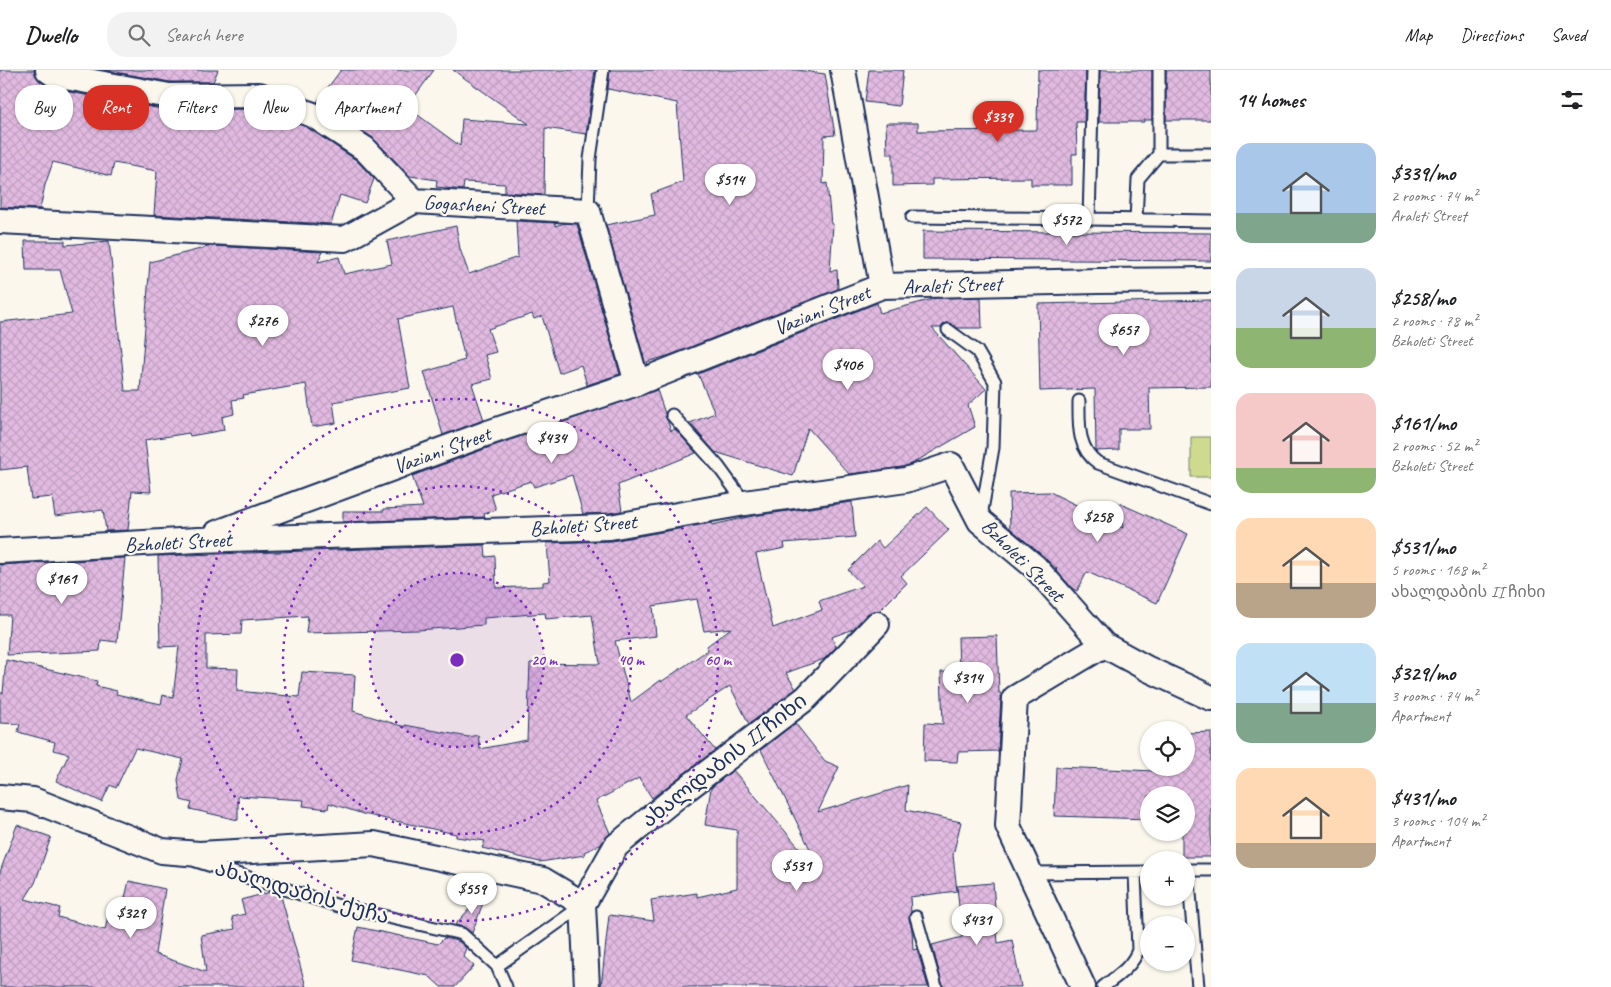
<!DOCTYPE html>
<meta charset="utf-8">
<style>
body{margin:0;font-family:Caveat,"Noto Sans Georgian",sans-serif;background:#f2f2f2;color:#202124;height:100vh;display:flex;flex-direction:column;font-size:19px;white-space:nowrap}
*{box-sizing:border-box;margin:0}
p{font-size:16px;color:#757577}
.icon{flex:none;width:28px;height:28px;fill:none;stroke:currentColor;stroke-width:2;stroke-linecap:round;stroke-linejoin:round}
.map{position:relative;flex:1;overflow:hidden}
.details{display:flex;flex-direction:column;background:#fff;width:400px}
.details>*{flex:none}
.banner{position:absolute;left:15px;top:15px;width:475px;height:45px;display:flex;gap:10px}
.fabs{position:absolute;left:1140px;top:651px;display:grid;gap:10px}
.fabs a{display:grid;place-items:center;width:55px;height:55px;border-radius:50%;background:#fff;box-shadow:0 1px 4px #0004;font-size:25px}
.price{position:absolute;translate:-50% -42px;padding:0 11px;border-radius:18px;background:#fff;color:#222;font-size:16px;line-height:32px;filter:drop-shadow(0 1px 2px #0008)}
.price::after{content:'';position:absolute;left:50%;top:30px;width:15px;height:11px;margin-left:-8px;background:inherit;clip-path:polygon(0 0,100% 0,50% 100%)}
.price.active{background:#d93025;color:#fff}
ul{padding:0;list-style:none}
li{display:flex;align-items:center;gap:15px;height:125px;padding:0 25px}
li span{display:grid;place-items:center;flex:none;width:140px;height:100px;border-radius:15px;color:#555}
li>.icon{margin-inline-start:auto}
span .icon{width:60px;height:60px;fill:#fffc;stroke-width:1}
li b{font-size:21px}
h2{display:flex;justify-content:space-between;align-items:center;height:60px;padding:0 25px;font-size:21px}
.chip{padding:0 18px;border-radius:20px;background:#fff;box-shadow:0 1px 4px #0004;font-size:18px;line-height:45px}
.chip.active{background:#d93025;color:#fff}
header{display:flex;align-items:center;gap:30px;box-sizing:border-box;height:70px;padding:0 25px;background:#fff;border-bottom:1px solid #e0e0e0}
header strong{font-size:24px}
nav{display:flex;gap:28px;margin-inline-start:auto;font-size:18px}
.search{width:350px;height:45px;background:#f2f2f2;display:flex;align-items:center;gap:12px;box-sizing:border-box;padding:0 18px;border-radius:20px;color:#757577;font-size:19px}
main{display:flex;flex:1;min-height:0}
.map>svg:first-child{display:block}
.park{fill:#ceda8d;stroke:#748476}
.building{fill:url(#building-cross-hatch);stroke:#1b2f5e;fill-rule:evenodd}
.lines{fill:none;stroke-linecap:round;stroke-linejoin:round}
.lane-casing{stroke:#1b2f5e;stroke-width:15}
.street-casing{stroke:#1b2f5e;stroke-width:28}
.lane{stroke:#fbf7ec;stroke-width:11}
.street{stroke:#fbf7ec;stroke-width:24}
.ring{fill:none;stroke:#7b2cbf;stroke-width:2.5;stroke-dasharray:2.5 5}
.labels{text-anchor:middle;stroke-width:4.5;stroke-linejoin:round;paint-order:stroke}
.street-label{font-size:21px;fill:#1b2f5e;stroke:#fbf7ec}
.centre{fill:#7b2cbf;stroke:#fbf7ec;stroke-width:2.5}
.ring-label{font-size:15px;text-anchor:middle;font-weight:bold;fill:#7b2cbf;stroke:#fbf7ec;stroke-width:4.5;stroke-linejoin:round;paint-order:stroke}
</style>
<header>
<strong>Dwello</strong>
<div class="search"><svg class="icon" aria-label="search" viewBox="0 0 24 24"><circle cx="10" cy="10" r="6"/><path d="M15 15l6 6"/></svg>Search here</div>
<nav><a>Map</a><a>Directions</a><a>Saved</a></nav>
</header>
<main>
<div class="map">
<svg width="1211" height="917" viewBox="0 0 1211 917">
<defs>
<pattern id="building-cross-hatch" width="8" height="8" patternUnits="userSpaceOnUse" patternTransform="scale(1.25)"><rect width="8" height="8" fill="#e2bae1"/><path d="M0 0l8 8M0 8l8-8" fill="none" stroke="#c1a0c3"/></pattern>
</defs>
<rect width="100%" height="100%" fill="#fbf7ec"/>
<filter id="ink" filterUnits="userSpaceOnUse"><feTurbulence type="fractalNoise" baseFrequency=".02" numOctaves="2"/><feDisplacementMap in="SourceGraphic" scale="10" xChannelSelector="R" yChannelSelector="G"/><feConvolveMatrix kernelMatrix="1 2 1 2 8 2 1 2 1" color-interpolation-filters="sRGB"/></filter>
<g filter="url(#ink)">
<!-- park -->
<path class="park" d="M1191 367H1211V407H1191Z"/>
<!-- building -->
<path class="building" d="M0 0H34L36 6 40 11 53 19 167 40 257 39 307 57 356 90 374 109 365 133 340 125 331 154 154 145 157 101 114 93 111 106 53 92 45 115 40 139 0 137Z
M104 0H218L213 12H170Z
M341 0H434L407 37 460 76 462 49 529 54 453 0H595L586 64 545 58 544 125 505 122V114L464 112 463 120 436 117 437 110 410 106 373 68 317 32Z
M610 0H797L825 4 835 65 824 66 823 114 827 113 831 154H833L830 201 837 200 838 219 670 285 647 292 648 294 646 295 606 155 655 145 651 124 683 112 677 33 608 19Z
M869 0H903L899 36 865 32Z
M1038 0H1086L1084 52H1076L1077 84H1072V115H1031V108L932 109V115L893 116V84H887L886 53H918V61L1037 60Z
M1100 0H1152V50H1144V52H1099Z
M1166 0H1211V50H1166Z
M516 151 555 153V156L565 153 577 154 620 304 587 315 581 295 559 303 542 246 534 249 532 244 488 259 496 282 485 285 492 309 472 314 484 350 443 365 424 302 465 290 453 237 398 249 410 318 333 332 336 353 312 357 306 314 243 325 244 328 232 330 234 344 222 347 224 360 190 366 189 363 145 370 151 422 132 421 128 460 106 461 103 440 55 446 52 427 31 429 27 397 0 400V252L72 244 60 200H26L25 171H65V175L109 171 125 321H140L150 192 212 176 322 182 318 192 339 187 344 204 392 194 387 171 456 156 460 179 469 204 518 187Z
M923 161 1211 163V191L923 189Z
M981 227 982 258H958L948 253H945L941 258H932L986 319 968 335 975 357 913 393 903 397 849 404 808 358 793 406 715 382 690 353 715 343 698 304 877 233 880 243 937 228Z
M1211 230V317L1149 318 1150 359H1119V380L1096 381 1095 319 1040 321 1038 234Z
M657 320 671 361 675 359 696 383 618 415 622 441 609 443 583 444 572 405 534 417 531 411 491 424 496 440 484 444 485 447 343 452V441H384V439L423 437 412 406 490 377Z
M1050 422 1123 458 1119 433 1188 464 1157 533 1087 502 1077 521 1073 519 1056 500 1057 499 1010 458 1009 423Z
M852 432 855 467 784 473 785 478 756 484 773 558 822 540 819 531 863 516 848 500 877 471 883 478 927 437 949 460 901 506 907 513 879 541H873L867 544 853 559 832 567 836 577 824 589 786 603 796 619 749 654 730 616 686 645 715 680 652 728 639 708 596 731 610 763 600 775 584 782 585 785 540 792 482 778 485 771 456 767V764L363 744 329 733 328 739 303 736 304 730 238 726V750L190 739 192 733 181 730 178 710 183 689 135 678 116 718 110 715 102 732 56 711 69 684 53 680 55 672 18 662 20 654 0 653V623H3L6 590 97 611 96 616 117 621 116 624 161 634 163 625 173 628 179 576 160 577 158 486 485 475 486 487 495 486 496 518 543 516V512L550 511 547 473 612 471 711 453 712 455 753 446ZM697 529 704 561 731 558 707 576 708 580 661 612V610L631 632 615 571 656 566 653 536ZM545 543 546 549 592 545 600 594 530 593 527 670 480 679 478 665 468 667 405 655V657L353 641 355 605 302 602 299 627 237 621 238 599 206 598V565L241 564 242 550 308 546 306 563 418 560 484 555V548Z
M125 488 117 572 101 570 100 581 7 585 10 545H0V495Z
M997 566 999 623H1001V627L998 681 958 682 957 692 924 691 925 653 943 654 941 602H959L958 567Z
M795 653 825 691 839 697 818 742 908 715 906 740 961 752 953 785 957 821 910 827 911 842 909 849 912 859 913 880 917 879 928 917H601L609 845 654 851 651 830 697 823V827L737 818V760L705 755 711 718 733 700 808 788 813 785 761 680Z
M1211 662V787H1182V762H1186V725H1149V749L1054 746 1056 697 1181 702V698H1186V663Z
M17 755 51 767 35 813 25 829 60 838 58 847 105 860 108 846 120 849 129 811 165 819 155 884 206 902 201 865 235 859 232 847 245 844 241 830 270 822 281 826 306 917H0V802Z
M993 813 998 873 1012 870 1021 917H943L932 875 962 867 957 816Z
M485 821 487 822 472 863 464 857 455 855Z
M358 857 438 874 444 868 458 871 466 878 463 886 474 896 455 917H441L429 906 351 890Z"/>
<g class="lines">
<defs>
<path id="lane" d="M1093 0 1089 149 1211 151
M1159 0V84
M588 141 590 89 603 0
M912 147 1089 149
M1136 150 1138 109 1159 84H1211
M948 260 977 281 995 312 993 378 981 446
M1079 331C1079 353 1077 379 1098 393L1211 434
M672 345 718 396 745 433
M196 791 339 836 462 864 497 896 506 917
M1186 800H1211
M1188 800 1198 917
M1029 803 1149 802
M916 847 936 917
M497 896 583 835
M1103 917C1117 906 1132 897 1138 880L1135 803"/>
<path id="street" d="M48 0 55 5 169 26 259 25 313 45 365 79 414 131
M843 0 882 216
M0 151 345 169 414 131 588 141 637 313
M217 463 485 364 637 313 882 216 1098 211 1211 210
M0 481 198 470 610 457 745 433 906 410 951 395 980 451 1035 497 1104 575
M0 727 33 730 162 781 199 784 374 774 543 810 583 834
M583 834 616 776 681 723 806 628 877 554
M583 834 587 917
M1083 917 1008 756 1015 628 1104 575 1148 599 1211 628"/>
</defs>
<!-- lane casing -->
<use href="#lane" class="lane-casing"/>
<!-- street casing -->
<use href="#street" class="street-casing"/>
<!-- lane -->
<use href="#lane" class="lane"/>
<!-- street -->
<use href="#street" class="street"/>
</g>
</g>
<!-- distance rings -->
<circle cx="457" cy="590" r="87" fill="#7b2cbf" fill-opacity=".12"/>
<g class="ring">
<circle cx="457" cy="590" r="87"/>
<circle cx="457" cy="590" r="174"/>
<circle cx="457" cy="590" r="261"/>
</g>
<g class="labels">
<!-- street labels -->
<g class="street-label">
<text transform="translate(484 135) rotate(3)" y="7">Gogasheni Street</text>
<text transform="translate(952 215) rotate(-2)" y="7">Araleti Street</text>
<text transform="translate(822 240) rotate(-22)" y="7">Vaziani Street</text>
<text transform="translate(442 380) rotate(-20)" y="7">Vaziani Street</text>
<text transform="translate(583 455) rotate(-4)" y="7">Bzholeti Street</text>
<text transform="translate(178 472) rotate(-3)" y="7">Bzholeti Street</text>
<text transform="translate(1023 490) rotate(45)" y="7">Bzholeti Street</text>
<text transform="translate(724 690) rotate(-38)" y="7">ახალდაბის II ჩიხი</text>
<text transform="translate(302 822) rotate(16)" y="7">ახალდაბის ქუჩა</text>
</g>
</g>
<circle cx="457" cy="590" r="8" class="centre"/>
<g class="ring-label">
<text x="544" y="595">20 m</text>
<text x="631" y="595">40 m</text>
<text x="718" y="595">60 m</text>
</g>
</svg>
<div class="fabs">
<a><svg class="icon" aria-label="locate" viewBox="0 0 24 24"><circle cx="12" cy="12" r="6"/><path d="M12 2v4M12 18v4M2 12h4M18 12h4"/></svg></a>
<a><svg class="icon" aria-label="layers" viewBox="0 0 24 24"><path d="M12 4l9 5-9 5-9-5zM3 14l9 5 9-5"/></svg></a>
<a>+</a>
<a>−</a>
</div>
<b class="price active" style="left:998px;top:73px">$339</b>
<b class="price" style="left:730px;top:136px">$514</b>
<b class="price" style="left:1067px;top:176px">$572</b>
<b class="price" style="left:263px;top:277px">$276</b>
<b class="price" style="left:1124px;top:286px">$657</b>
<b class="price" style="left:848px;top:321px">$406</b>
<b class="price" style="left:552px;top:394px">$434</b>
<b class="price" style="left:1098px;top:473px">$258</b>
<b class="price" style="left:62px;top:535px">$161</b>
<b class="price" style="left:968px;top:634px">$314</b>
<b class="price" style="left:797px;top:822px">$531</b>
<b class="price" style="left:472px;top:845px">$559</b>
<b class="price" style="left:131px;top:869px">$329</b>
<b class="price" style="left:977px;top:876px">$431</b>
<div class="banner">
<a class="chip">Buy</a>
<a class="chip active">Rent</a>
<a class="chip">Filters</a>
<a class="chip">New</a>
<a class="chip">Apartment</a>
</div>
</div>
<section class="details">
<h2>14 homes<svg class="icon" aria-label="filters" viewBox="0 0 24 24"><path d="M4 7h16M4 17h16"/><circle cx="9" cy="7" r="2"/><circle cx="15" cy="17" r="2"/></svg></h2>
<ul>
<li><span style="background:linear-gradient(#a9c7e8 70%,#7fa58c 0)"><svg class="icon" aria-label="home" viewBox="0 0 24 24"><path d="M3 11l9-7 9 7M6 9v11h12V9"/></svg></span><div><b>$339/mo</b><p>2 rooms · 74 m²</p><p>Araleti Street</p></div></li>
<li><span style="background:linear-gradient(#c9d6e8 60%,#8fb573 0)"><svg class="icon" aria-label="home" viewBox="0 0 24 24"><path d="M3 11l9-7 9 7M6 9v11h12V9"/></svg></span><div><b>$258/mo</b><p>2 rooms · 78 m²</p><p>Bzholeti Street</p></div></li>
<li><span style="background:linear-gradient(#f6c9c9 75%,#8fb573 0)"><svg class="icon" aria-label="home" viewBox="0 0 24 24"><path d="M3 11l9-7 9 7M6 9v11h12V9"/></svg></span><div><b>$161/mo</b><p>2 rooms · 52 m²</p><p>Bzholeti Street</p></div></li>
<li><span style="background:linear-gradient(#ffd9b3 65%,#b9a48a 0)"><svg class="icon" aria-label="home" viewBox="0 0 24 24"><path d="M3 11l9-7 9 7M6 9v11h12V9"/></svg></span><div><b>$531/mo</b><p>5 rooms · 168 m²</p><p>ახალდაბის II ჩიხი</p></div></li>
<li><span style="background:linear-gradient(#bfe0f5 60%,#7fa58c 0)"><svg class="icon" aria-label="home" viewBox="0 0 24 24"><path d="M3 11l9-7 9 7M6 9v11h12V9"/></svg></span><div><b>$329/mo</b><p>3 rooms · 74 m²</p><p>Apartment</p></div></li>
<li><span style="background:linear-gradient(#ffd9b3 75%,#b9a48a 0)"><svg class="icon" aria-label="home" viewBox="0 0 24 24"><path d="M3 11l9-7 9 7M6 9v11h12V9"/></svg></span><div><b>$431/mo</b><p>3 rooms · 104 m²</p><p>Apartment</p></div></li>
</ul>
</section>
</main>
